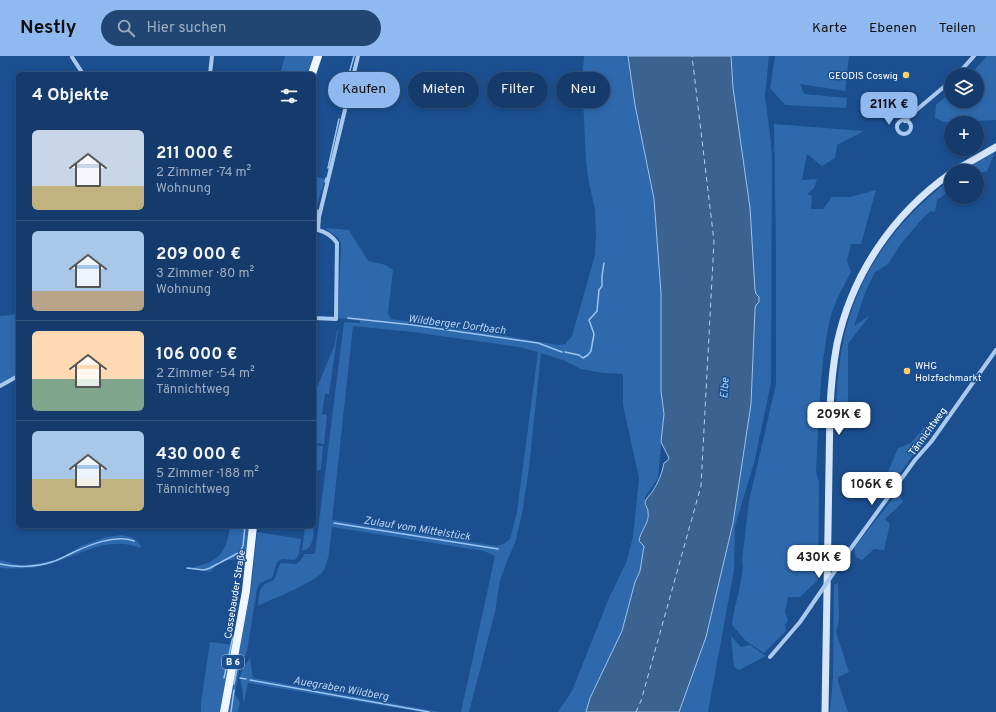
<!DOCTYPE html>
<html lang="de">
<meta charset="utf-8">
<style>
body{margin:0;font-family:Overpass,sans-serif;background:#214673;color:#f1f3f6;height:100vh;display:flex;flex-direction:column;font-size:15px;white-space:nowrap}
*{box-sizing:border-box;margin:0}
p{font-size:13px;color:#9dadc1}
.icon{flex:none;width:22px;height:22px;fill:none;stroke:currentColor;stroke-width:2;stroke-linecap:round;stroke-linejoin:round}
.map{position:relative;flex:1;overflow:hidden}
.panel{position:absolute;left:16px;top:16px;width:300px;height:456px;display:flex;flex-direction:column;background:#143b6b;border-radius:6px;box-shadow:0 2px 6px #0003,0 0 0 1px #33557e}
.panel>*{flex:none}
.top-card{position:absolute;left:328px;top:16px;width:380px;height:36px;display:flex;gap:8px}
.fabs{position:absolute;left:944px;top:12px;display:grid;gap:8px}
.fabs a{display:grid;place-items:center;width:40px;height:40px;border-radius:50%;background:#143b6b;box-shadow:0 2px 6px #0003,0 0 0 1px #33557e;font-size:20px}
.price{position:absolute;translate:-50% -34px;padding:0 9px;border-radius:8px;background:#fff;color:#222;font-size:13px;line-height:26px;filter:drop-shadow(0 1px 2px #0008)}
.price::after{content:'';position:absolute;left:50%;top:24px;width:12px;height:9px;margin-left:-6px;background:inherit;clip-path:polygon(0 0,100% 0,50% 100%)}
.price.on{background:#90b9f0;color:#111}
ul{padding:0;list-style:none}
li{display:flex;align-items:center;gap:12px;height:100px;padding:0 16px}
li+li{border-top:1px solid #33557e}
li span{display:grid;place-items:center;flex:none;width:112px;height:80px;border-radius:6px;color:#555}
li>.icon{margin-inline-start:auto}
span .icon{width:48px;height:48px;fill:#fffc;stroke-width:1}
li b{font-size:17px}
h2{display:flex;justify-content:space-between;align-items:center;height:48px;padding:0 16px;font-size:17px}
.chip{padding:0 14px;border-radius:18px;background:#143b6b;box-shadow:0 2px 6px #0003,0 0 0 1px #33557e;font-size:14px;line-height:36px}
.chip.on{background:#90b9f0;color:#111}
header{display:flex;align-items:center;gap:24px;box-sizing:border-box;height:56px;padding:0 20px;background:#90b9f0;color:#111}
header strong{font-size:19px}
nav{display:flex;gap:22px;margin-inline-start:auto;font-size:14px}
.search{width:280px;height:36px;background:#214673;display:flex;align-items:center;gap:10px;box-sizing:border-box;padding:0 14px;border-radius:22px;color:#9dadc1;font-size:15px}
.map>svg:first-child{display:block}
.green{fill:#2e69ad;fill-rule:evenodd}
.water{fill:#3c6290;stroke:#9cc4f0}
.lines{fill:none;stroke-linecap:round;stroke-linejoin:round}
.stream{stroke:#9cc4f0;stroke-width:1.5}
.ferry{stroke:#b5d3f5;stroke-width:1;stroke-dasharray:5 4;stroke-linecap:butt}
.minor{stroke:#a9c9ee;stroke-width:4}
.secondary{stroke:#d6e6fa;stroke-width:7}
.primary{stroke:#f0f6ff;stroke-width:8}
.minor-bridge{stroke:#a9c9ee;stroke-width:4}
.poi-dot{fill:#ffd166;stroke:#1b4f8f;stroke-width:1.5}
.labels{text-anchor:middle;stroke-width:3;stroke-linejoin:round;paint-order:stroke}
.shield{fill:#1b4f8f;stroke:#bbcadd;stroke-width:1}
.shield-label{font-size:9px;font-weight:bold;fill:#fff}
.poi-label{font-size:10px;fill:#fff;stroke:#1b4f8f;text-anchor:end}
.street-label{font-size:10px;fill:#fff;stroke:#1b4f8f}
.water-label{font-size:11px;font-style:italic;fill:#b5d3f5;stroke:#1b4f8f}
</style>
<header>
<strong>Nestly</strong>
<div class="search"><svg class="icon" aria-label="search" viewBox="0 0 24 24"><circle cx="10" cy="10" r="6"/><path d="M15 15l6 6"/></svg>Hier suchen</div>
<nav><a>Karte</a><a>Ebenen</a><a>Teilen</a></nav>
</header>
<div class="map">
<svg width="996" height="656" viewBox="0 0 996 656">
<rect width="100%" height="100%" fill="#1b4f8f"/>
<!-- green -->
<path class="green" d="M285 0H316L309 18H281V14Z
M584 0H628L635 49 654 143 661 237V335L664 358 658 422 645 441V448L649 455 646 468 640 480 639 485 644 490 640 515 635 526 622 575 590 642 586 656H558L572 635 609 542 626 507 633 481 639 422 623 349V318L603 317 581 313 563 304 541 297 529 412 522 458 515 487 508 503 500 524 495 556 469 656H461L495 500 484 495 332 471C330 485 330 501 324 514 317 526 272 543 258 550 259 541 258 531 267 527 270 525 273 526 275 522 278 517 277 512 281 507L296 508 300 505 305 498H315L344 266 360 267V265L338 262 341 187 337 181 327 174V172L349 174 368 205 386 209 393 214 388 257 391 263 484 276 558 289 565 288 572 280 595 199 596 180 595 154 588 122 586 104 582 24ZM353 270 412 276 519 291 538 296 517 456 510 483 504 488 497 490 332 464Z
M731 0H769L765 40 770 79 772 101 771 327 754 407 735 470 734 514 708 656H679L706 581 733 467 751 348 755 253 757 247V240L755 234 750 152 733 32Z
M775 0H849L845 35 800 28 804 38 847 42 846 52 785 49 770 32Z
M987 0H996V64L944 66 935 62 936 49 951 36V45H977V19H970Z
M774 68 864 75 837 89 835 102 822 110 807 98 802 124 817 123 814 132 807 138 812 140 811 153H823L832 141H850L876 134 861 188H851L847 205 851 216C843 231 834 247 830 263 819 313 819 365 816 416L819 426 818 524 800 541H788L785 556 788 565 785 568 786 575 764 597 746 585 732 569C733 554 746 515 742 504L749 445 776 328V195Z
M995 96 987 115 977 118V115H962Z
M314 120 325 123 314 159Z
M951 123V134L937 144 935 156 931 155 922 163 900 189 888 208 875 216 865 237 854 270 870 259 848 288V361H838C835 344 837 329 839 312 848 231 887 172 951 123Z
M18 258V318L0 329V260Z
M337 273 338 275 329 338H325L322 358 327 359 324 388 315 387 314 339 335 288Z
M924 371 932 373 892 428 885 423 898 392 911 387Z
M315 389 323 390 321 414H314Z
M898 436 903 446 885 463 890 468 884 494 874 493 862 504 856 501 854 492Z
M230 470H250L247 502 219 505 211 516 189 512C216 507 227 499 230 470Z
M305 470H314C313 480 314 493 302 495Z
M257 476 301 483 299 498 295 504 282 503 277 506 272 522 260 527 257 533 247 595 244 603 240 609 235 638 240 647 238 656H227L252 526Z
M122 479C130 481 138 482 141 491L140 492C107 479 79 500 49 508 33 513 16 513 0 512V504L19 509 35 508 59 503 81 490 106 481Z
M838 527 839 564 836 576 849 616 838 621V626L848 656H830L833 622 834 529Z
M731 580 741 591 750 589 766 600 739 614 734 611Z
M210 586 233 589 220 656H201V646Z
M249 603H250L253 622 440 656H421L248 627 244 646 243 645C244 623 233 626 249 603Z"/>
<!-- water -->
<path class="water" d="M628 0H731L733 32 750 152 755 234 756 238 759 241V246L756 249 755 253 751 348 733 467 706 581 679 656H586L590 642 622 575 635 526 640 515 644 490 639 485C640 475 650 467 648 456 648 451 643 448 646 444 647 441 650 439 652 436 658 427 662 418 664 407L668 404 669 402 661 386 664 358 661 335V237L654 143 635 49Z"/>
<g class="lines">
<!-- stream -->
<path class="stream" d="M347 25 354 0
M328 112 339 63
M325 126 326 122
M314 167 317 162 318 154
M348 262 413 269 538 287 562 296
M565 296 579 299 583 302 588 299 591 295 594 278 589 264 597 255 599 234 602 230V220L604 207
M334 467 498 493
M0 508C16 512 36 511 52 506 59 504 65 500 72 497 89 489 115 478 134 485
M187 512 204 514 210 512 240 496 243 490 245 470
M224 622 233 580
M240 622 246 623
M250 624 429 656
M234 628 239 602
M231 656 234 634"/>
<!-- ferry -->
<path class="ferry" d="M636 656 641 645 701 430 714 185 692 0"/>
<!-- minor -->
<path class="minor" d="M72 1 83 18
M210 18 212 0
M957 19 974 0
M897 71a7 7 0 1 1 14 0a7 7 0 1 1-14 0Z
M905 65 914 56 951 25
M318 174 319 161 358 0
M314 262 336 263 337 187C332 180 327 176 318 174
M0 330 18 320
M841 506 915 404 931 386 996 294
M770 601 800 566 811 550"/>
<!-- secondary -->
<path class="secondary" d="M954 115 996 91
M825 656 830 352C831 331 833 309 837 288 852 218 893 158 951 117"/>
<!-- primary -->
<path class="primary" d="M312 18 318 0
M224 656 246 535 253 470"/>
<!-- minor-bridge -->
<path class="minor-bridge" d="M811 550 841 506"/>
</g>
<!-- markers -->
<g class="poi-dot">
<circle cx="906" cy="19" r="4"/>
<circle cx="907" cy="315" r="4"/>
</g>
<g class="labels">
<!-- shield labels -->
<rect class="shield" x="222" y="599" width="22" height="14" rx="3"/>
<g class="shield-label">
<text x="233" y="609">B 6</text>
</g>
<!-- poi labels -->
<g class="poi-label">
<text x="898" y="23">GEODIS Coswig</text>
<text x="915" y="313" text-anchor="start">WHG<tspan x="915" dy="12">Holzfachmarkt</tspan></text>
</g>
<!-- street labels -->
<g class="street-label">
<text transform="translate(927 375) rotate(-54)" y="4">Tännichtweg</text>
<text transform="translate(234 538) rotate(-81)" y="4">Cossebauder Straße</text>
</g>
<!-- water labels -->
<g class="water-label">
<text transform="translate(457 268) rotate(7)" y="4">Wildberger Dorfbach</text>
<text transform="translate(724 332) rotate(-86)" y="4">Elbe</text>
<text transform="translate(417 472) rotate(9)" y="4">Zulauf vom Mittelstück</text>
<text transform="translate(341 632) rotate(10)" y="4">Auegraben Wildberg</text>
</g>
</g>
</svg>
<div class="fabs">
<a><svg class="icon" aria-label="layers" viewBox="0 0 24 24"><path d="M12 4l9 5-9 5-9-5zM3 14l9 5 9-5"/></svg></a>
<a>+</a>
<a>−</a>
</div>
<b class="price on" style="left:889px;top:70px">211K €</b>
<b class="price" style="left:839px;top:380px">209K €</b>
<b class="price" style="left:872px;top:450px">106K €</b>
<b class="price" style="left:819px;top:523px">430K €</b>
<div class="top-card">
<a class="chip on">Kaufen</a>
<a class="chip">Mieten</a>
<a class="chip">Filter</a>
<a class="chip">Neu</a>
</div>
<section class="panel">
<h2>4 Objekte<svg class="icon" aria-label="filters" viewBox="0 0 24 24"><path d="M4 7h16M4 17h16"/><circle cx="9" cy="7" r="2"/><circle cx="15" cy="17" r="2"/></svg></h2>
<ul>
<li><span style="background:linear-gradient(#c9d6e8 70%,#c2b280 0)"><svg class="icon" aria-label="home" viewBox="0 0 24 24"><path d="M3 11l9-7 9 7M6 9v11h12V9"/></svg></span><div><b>211 000 €</b><p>2 Zimmer · 74 m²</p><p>Wohnung</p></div></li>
<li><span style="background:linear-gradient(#a9c7e8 75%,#b9a48a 0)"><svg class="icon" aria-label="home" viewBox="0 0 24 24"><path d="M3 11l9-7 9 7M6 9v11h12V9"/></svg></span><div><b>209 000 €</b><p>3 Zimmer · 80 m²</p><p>Wohnung</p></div></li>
<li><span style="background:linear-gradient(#ffd9b3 60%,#7fa58c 0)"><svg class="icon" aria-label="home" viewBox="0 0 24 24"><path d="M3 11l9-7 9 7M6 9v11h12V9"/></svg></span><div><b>106 000 €</b><p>2 Zimmer · 54 m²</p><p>Tännichtweg</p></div></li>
<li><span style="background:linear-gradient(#a9c7e8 60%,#c2b280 0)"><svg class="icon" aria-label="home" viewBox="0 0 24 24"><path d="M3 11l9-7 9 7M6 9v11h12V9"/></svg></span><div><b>430 000 €</b><p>5 Zimmer · 188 m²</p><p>Tännichtweg</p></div></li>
</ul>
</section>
</div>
